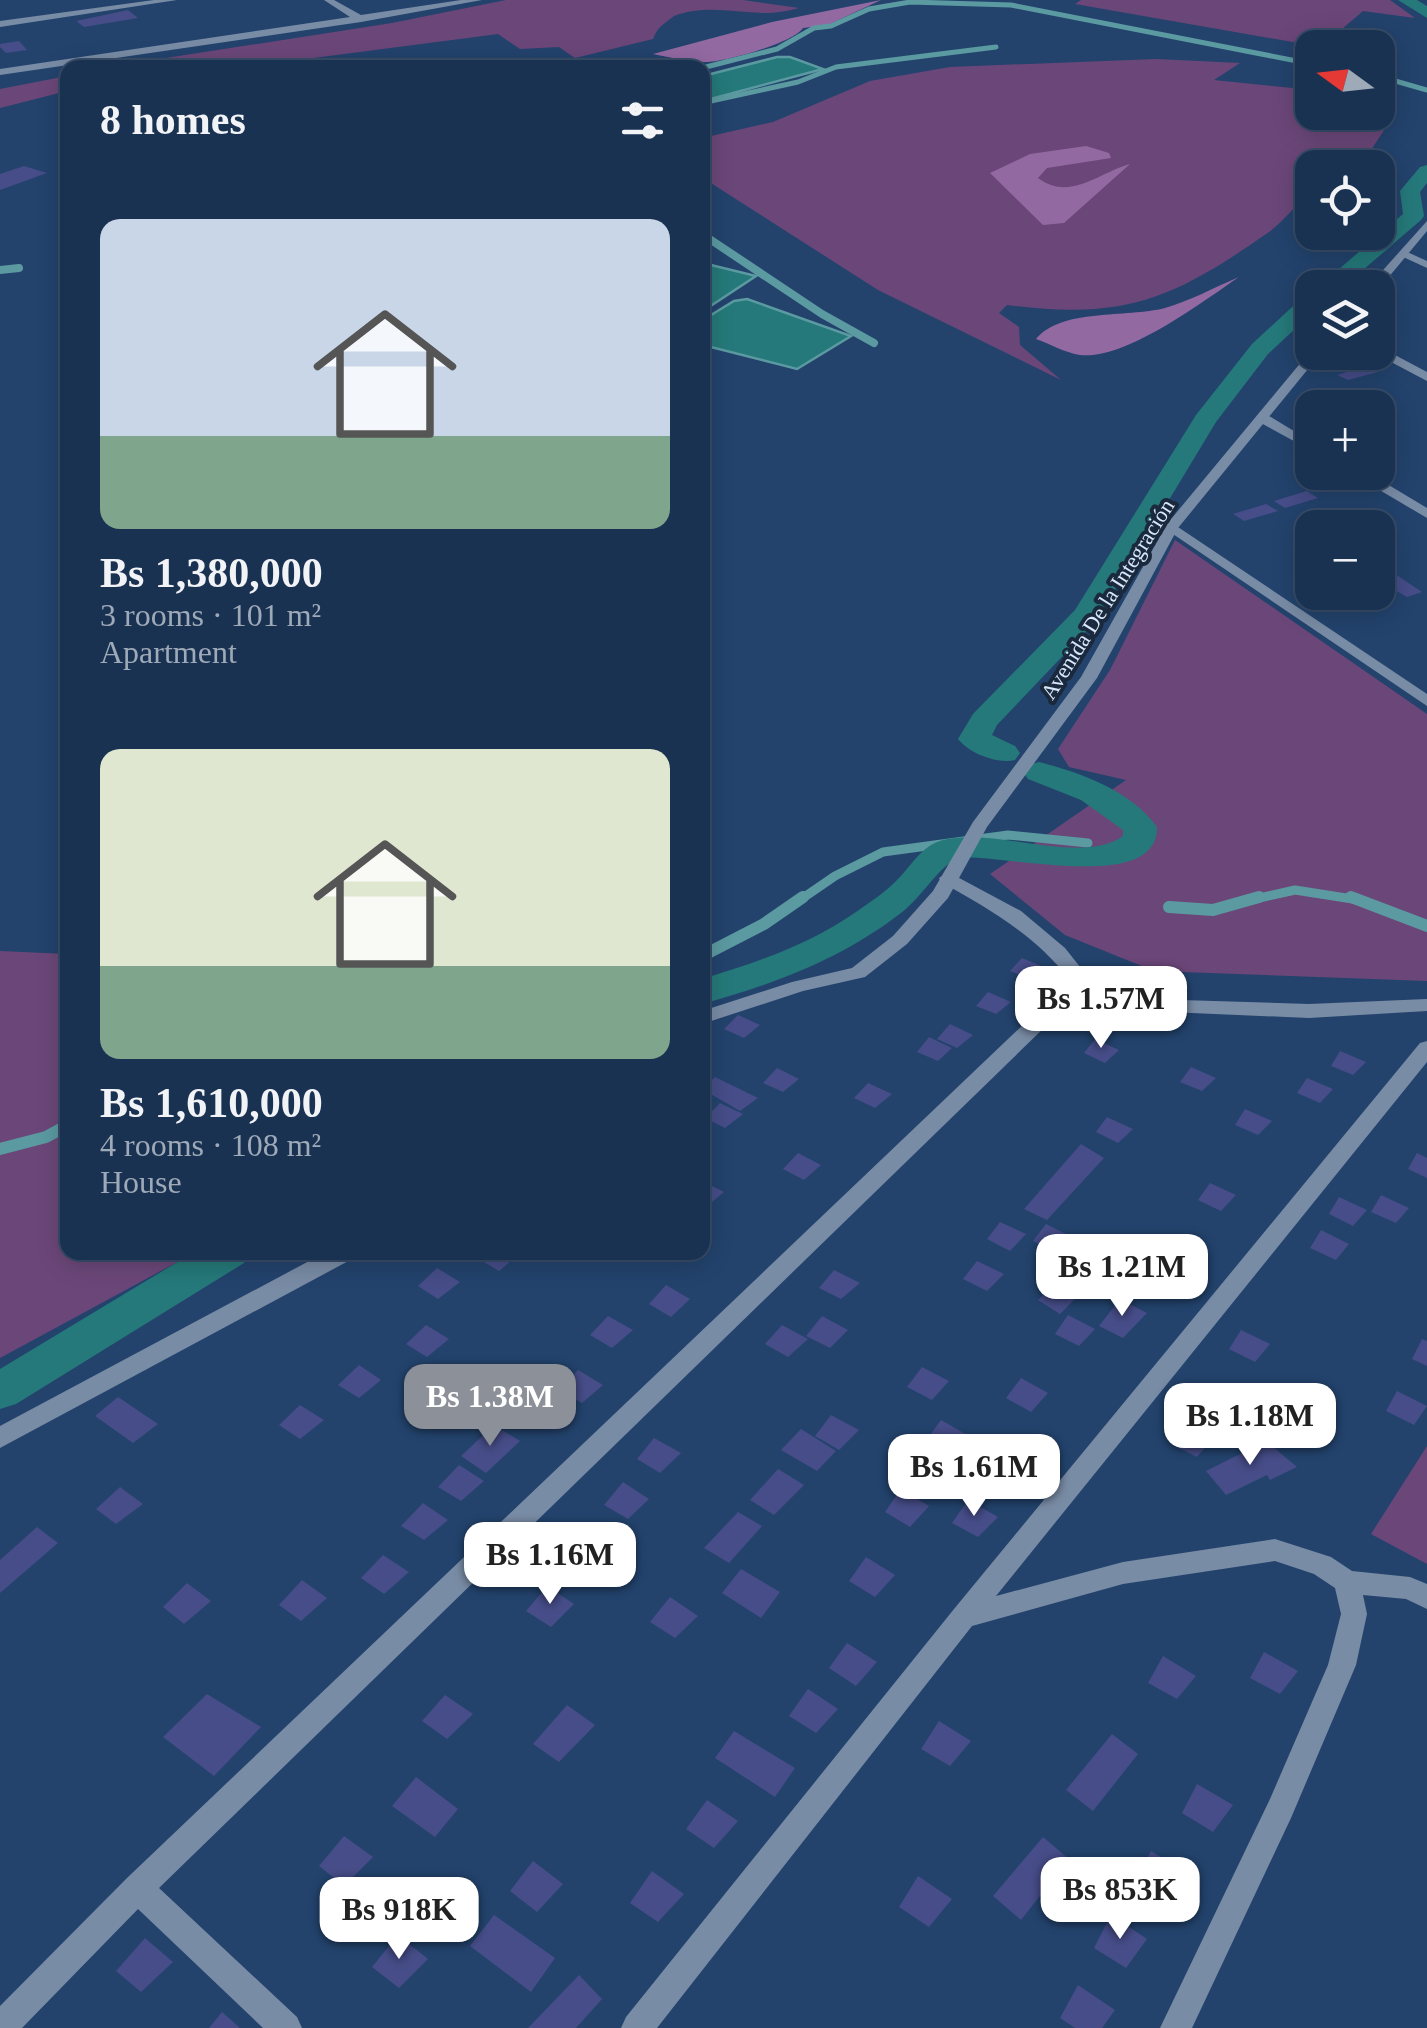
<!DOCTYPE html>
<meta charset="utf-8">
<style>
body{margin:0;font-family:"Times New Roman",serif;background:#273e5c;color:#f1f3f6;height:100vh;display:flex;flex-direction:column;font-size:38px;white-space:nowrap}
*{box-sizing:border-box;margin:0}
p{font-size:32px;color:#9faab8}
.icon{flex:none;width:55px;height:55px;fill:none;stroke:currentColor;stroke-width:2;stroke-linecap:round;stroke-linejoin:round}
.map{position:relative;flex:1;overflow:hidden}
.sheet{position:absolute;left:60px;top:60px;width:650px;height:1200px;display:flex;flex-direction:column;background:#1a3252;border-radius:20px;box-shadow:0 5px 25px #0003,0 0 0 2px #384d69}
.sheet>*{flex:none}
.needle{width:65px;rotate:285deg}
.buttons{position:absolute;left:1295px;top:30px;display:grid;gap:20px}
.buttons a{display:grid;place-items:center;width:100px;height:100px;border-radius:20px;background:#1a3252;box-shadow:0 5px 25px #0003,0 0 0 2px #384d69;font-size:50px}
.price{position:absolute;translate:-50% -85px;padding:0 22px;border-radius:20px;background:#fff;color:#222;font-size:32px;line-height:65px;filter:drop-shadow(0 2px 5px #0008)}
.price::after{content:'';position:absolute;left:50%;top:60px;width:30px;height:22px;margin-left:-15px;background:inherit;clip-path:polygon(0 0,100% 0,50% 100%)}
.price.current{background:#8c9099;color:#fff}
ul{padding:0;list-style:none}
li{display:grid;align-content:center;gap:20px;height:530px;padding:0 40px}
li span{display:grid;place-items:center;height:310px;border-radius:20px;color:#555}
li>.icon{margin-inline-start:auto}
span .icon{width:180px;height:180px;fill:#fffc;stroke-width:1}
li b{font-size:42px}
h2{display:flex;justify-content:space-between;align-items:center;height:120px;padding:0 40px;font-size:42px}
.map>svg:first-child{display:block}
.green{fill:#6b4779}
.forest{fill:#9369a2}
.water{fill:#25797a;stroke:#5b9aa1;stroke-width:2.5}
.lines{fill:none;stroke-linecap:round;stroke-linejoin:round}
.stream-far3{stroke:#5b9aa1;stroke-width:5}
.stream-far2{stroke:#5b9aa1;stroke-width:8}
.stream-far1{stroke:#5b9aa1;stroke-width:9}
.stream{stroke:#5b9aa1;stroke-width:12}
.canal{fill:#25797a;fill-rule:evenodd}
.building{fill:#464d88}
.minor{fill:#798ca5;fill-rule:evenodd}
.tertiary{fill:#798ca5;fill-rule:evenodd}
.labels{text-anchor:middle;stroke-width:8;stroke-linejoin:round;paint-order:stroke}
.far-street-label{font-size:22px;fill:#d9e8fd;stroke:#1b293d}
</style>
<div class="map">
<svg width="1427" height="2028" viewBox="0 0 1427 2028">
<rect width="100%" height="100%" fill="#23436d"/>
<!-- green -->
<path class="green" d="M506 0H743L799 8C754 22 718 0 674 16 664 24 657 27 653 39L575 58 559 47 520 49 498 34 245 67H108L392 23Z
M1081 0H1390L1415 18 1363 11 1321 47 1075 4Z
M1156 59 1240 63 1214 80 1312 90V112H1378V107L1385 111 1388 124 1360 167 1312 168V194C1295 204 1283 223 1266 234 1172 300 1123 320 1007 305L999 313 1019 327 1020 345 1061 380 878 290 703 178 702 138 773 122 870 81 950 67Z
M67 76V91L0 108V89Z
M1175 540 1427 714V981L1154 971 1065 935 990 874 1126 780 1069 767 1058 749 1110 670Z
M0 951 67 954 68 1252 194 1253 0 1358Z
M1427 1446V1564L1371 1534Z"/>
<!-- forest -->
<path class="forest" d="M881 0 828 25 803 28C793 43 727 61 708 62 691 63 670 57 653 54L772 22Z
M1086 146 1109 153 1111 158 1047 168 1038 178C1070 202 1100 172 1130 164L1064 223 1043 225 990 173 1030 154Z
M1239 277C1202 302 1126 360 1080 355 1066 353 1050 344 1036 339 1062 308 1126 318 1165 308 1190 301 1215 287 1239 277Z"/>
<!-- water -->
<path class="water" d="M777 57H790L823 69 703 101V76Z
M702 263H703L756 276 703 311Z
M747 299 851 336 797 369 703 345V320L734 301Z"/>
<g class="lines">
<!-- stream-far3 -->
<path class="stream-far3" d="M702 68 777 49 814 28 831 26 869 9 910 2 1011 5 1312 64
M1378 76 1427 90
M702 103 798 82 836 67 996 47"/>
<!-- stream-far2 -->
<path class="stream-far2" d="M702 234 822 314 874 343
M0 270 19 268"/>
<!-- stream-far1 -->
<path class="stream-far1" d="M800 900 835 876 883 852 1008 835 1088 843
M1251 900 1295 890 1359 900"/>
<!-- stream -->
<path class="stream" d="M1351 897 1427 926
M1169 907 1213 910 1259 897
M702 956 764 924 803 897
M0 1149 46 1137 68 1125"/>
<!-- canal -->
<path class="canal" d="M1398 0H1417L1427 6V18Z
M1427 165V183L1420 192 1424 216 1421 220 1342 288H1317L1403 214 1400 191 1420 167Z
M1312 294V313L1268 354 1216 422 1096 621 997 725 992 735 1015 746 1020 753 1015 760C997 764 970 754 958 739L973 714 1075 610 1196 415 1252 344 1304 296Z
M1039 762C1079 772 1132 791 1157 827 1158 896 998 852 957 858 935 871 922 897 901 913 841 959 775 984 702 1004V979C758 962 808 945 856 912 870 902 886 892 898 879 913 864 921 846 943 840 996 827 1082 866 1123 836V830L1081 800 1028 779 1023 772 1028 765Z
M194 1252H250L244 1263 16 1404 0 1409V1369Z"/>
</g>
<!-- building -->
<path class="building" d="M128 10 138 18 84 27 76 21Z
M19 41 27 50 6 53 0 47V44Z
M24 166 47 173 0 190V174Z
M1367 366 1378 372 1348 380 1337 375Z
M1373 391 1385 397 1349 408H1322Z
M1307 491 1318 498 1285 508 1274 501Z
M1266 504 1278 511 1244 521 1233 514Z
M1398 576 1422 592 1407 597 1380 581Z
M1022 958 1044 967 1030 979 1010 971Z
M988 992 1011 1002 996 1014 976 1006Z
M738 1015 760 1025 744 1038 724 1029Z
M950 1024 973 1035 957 1048 937 1039Z
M929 1037 952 1048 938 1061 917 1052Z
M1095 1039 1119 1050 1105 1063 1084 1053Z
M1340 1051 1366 1062 1353 1075 1331 1066Z
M1191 1067 1216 1078 1202 1091 1180 1082Z
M777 1068 799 1079 783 1092 763 1083Z
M715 1077 758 1098 740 1111 702 1089Z
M1307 1078 1333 1089 1320 1103 1297 1093Z
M868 1083 892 1094 875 1108 854 1098Z
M720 1103 743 1114 725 1128 705 1118Z
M1245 1109 1272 1121 1258 1135 1235 1125Z
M1107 1117 1133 1129 1118 1143 1096 1132Z
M1081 1144 1104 1158 1047 1220 1024 1209Z
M798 1153 821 1165 804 1180 783 1169Z
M1417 1153 1427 1158V1178L1408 1169Z
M702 1181 724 1192 706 1207 702 1206Z
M1210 1183 1236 1195 1221 1211 1198 1200Z
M1381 1195 1409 1208 1396 1223 1371 1212Z
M1339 1197 1367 1210 1353 1226 1329 1214Z
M1000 1222 1026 1234 1010 1251 987 1239Z
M1046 1224 1072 1237 1056 1253 1033 1241Z
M1321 1230 1349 1244 1336 1260 1310 1248Z
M485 1252H516L519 1254 499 1271 479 1259Z
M977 1261 1004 1274 987 1291 963 1279Z
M1076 1264 1097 1277 1060 1314 1038 1300Z
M437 1268 460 1282 438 1299 418 1286Z
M834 1270 860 1283 841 1299 819 1288Z
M666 1285 690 1299 671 1317 649 1304Z
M1120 1299 1147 1313 1123 1338 1099 1326Z
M1068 1315 1095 1329 1079 1346 1055 1334Z
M608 1316 633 1330 612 1348 590 1335Z
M822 1316 848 1330 830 1348 806 1336Z
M426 1325 449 1339 427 1357 406 1344Z
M782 1325 808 1339 788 1357 765 1344Z
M1241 1330 1270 1344 1255 1362 1229 1349Z
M1422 1339 1427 1341V1366L1412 1359Z
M359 1365 381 1380 359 1398 338 1385Z
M922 1367 949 1381 932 1400 907 1387Z
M578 1370 603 1385 582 1403 559 1390Z
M1021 1378 1048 1393 1031 1412 1006 1398Z
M1397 1391 1427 1406 1414 1425 1386 1411Z
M118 1397 158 1424 133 1443 95 1416Z
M300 1405 324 1420 300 1439 279 1425Z
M831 1415 859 1430 839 1450 815 1436Z
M941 1420 969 1436 951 1455 925 1442Z
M1184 1422 1213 1438 1197 1457 1171 1444Z
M494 1425 520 1441 486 1473 461 1456Z
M801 1429 836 1451 817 1471 781 1450Z
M654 1438 681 1453 660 1473 637 1459Z
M1266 1441 1297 1467 1270 1480 1267 1475 1226 1495 1206 1471Z
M459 1465 484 1481 461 1501 438 1487Z
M778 1469 804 1485 774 1515 750 1500Z
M623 1482 649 1499 628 1519 604 1505Z
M120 1487 143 1504 116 1524 96 1509Z
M901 1489 929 1506 910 1527 885 1512Z
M968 1500 998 1517 978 1537 952 1523Z
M423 1503 448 1520 424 1540 401 1526Z
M738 1512 762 1526 729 1563 704 1548Z
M37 1527 58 1543 0 1593V1560Z
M383 1555 409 1572 384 1594 361 1578Z
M866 1557 895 1575 875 1597 849 1581Z
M741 1569 780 1592 761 1618 722 1593Z
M302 1580 327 1598 301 1621 279 1605Z
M187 1583 211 1601 184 1624 163 1607Z
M547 1586 574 1604 551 1627 526 1611Z
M670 1597 698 1616 675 1638 650 1622Z
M847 1643 877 1662 856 1686 829 1668Z
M1264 1652 1298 1671 1280 1694 1250 1678Z
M1163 1656 1196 1676 1177 1699 1148 1683Z
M808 1689 838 1709 816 1733 789 1716Z
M207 1694 261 1727 214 1776 163 1737Z
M445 1695 473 1714 447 1739 422 1721Z
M567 1705 595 1725 559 1762 533 1744Z
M939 1721 971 1741 950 1766 921 1749Z
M734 1731 795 1768 775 1797 715 1758Z
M1112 1734 1138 1754 1093 1811 1066 1790Z
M416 1777 458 1809 435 1837 392 1806Z
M1197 1784 1233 1805 1213 1832 1182 1813Z
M707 1800 738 1821 714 1848 686 1829Z
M344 1836 373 1857 344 1886 319 1866Z
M1043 1837 1069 1859 1021 1920 993 1896Z
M1151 1851 1186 1873 1167 1901 1135 1881Z
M533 1861 563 1884 537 1912 510 1891Z
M652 1871 684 1894 658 1922 630 1903Z
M918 1876 952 1899 929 1927 899 1907Z
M494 1915 555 1958 531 1992 470 1946Z
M1111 1915 1147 1939 1126 1968 1094 1948Z
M398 1935 428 1959 399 1988 372 1967Z
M145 1938 173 1962 141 1992 116 1971Z
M579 1975 602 1999 576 2028H528Z
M1078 1985 1115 2010 1102 2028H1075L1060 2018Z
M222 2012 240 2028H209Z"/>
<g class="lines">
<!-- minor -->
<path class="minor" d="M154 0H177L0 27V21Z
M324 0H334L361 15 461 0H482L361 22 0 75V69L350 17Z
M1405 251 1427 261V268L1401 256V252Z
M1378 346 1427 372V381L1374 353 1378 352Z
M1259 416H1269L1312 442V451L1259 422Z
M1349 472H1367L1427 508V518Z
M1172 523 1427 694V706L1167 530V524Z
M948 872 1021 911 1065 948 1088 977 1148 999 1309 1004 1427 999V1011L1309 1018 1146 1011 1084 989 159 1888 297 2017 302 2028H263L138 1909 22 2028H0V2006L127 1878 1070 980C1035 935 991 910 941 882L939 878Z
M1427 1041V1062L996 1596 1123 1562 1275 1539 1331 1557 1352 1571 1410 1577 1427 1584V1609L1406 1599 1363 1595 1367 1614 1356 1665 1291 1818 1192 2028H1160L1270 1799 1328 1665 1341 1614 1335 1588 1314 1574 1275 1561 1123 1584 972 1626 657 2028H621L626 2017 954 1609 1420 1043Z"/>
<!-- tertiary -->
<path class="tertiary" d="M1427 221V231L1378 290V288H1367Z
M1312 349V352H1322L1178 528 1097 678 987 827 948 898 907 944 865 977 803 991 702 1024V1011L792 982 852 968 893 936 933 891 973 822 1081 677 1167 524Z
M326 1252H357L354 1258 0 1448V1426Z"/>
</g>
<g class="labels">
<!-- far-street labels -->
<g class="far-street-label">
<text transform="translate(1107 599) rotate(-58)" y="8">Avenida De la Integración</text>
</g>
</g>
</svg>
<div class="buttons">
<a><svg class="needle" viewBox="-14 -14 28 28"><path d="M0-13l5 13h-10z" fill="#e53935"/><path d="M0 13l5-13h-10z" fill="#9faab8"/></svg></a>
<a><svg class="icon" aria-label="locate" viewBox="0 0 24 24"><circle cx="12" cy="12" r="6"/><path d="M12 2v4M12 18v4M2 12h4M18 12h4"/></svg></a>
<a><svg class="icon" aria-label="layers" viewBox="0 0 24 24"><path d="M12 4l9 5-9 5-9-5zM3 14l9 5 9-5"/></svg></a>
<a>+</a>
<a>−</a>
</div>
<b class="price" style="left:1101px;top:1051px">Bs 1.57M</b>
<b class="price" style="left:1122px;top:1319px">Bs 1.21M</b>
<b class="price current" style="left:490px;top:1449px">Bs 1.38M</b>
<b class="price" style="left:1250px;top:1468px">Bs 1.18M</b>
<b class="price" style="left:974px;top:1519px">Bs 1.61M</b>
<b class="price" style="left:550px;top:1607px">Bs 1.16M</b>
<b class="price" style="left:1120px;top:1942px">Bs 853K</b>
<b class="price" style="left:399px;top:1962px">Bs 918K</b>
<section class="sheet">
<h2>8 homes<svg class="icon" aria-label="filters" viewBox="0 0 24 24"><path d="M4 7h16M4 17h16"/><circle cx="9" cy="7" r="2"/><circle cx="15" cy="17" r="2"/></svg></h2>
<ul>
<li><span style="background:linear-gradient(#c9d6e8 70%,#7fa58c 0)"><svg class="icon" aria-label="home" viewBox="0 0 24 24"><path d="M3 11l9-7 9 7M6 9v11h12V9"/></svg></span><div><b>Bs 1,380,000</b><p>3 rooms · 101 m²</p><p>Apartment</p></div></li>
<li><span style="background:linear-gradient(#dfe7d0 70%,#7fa58c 0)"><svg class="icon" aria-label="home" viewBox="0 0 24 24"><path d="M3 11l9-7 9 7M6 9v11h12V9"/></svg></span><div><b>Bs 1,610,000</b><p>4 rooms · 108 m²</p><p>House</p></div></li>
</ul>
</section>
</div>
